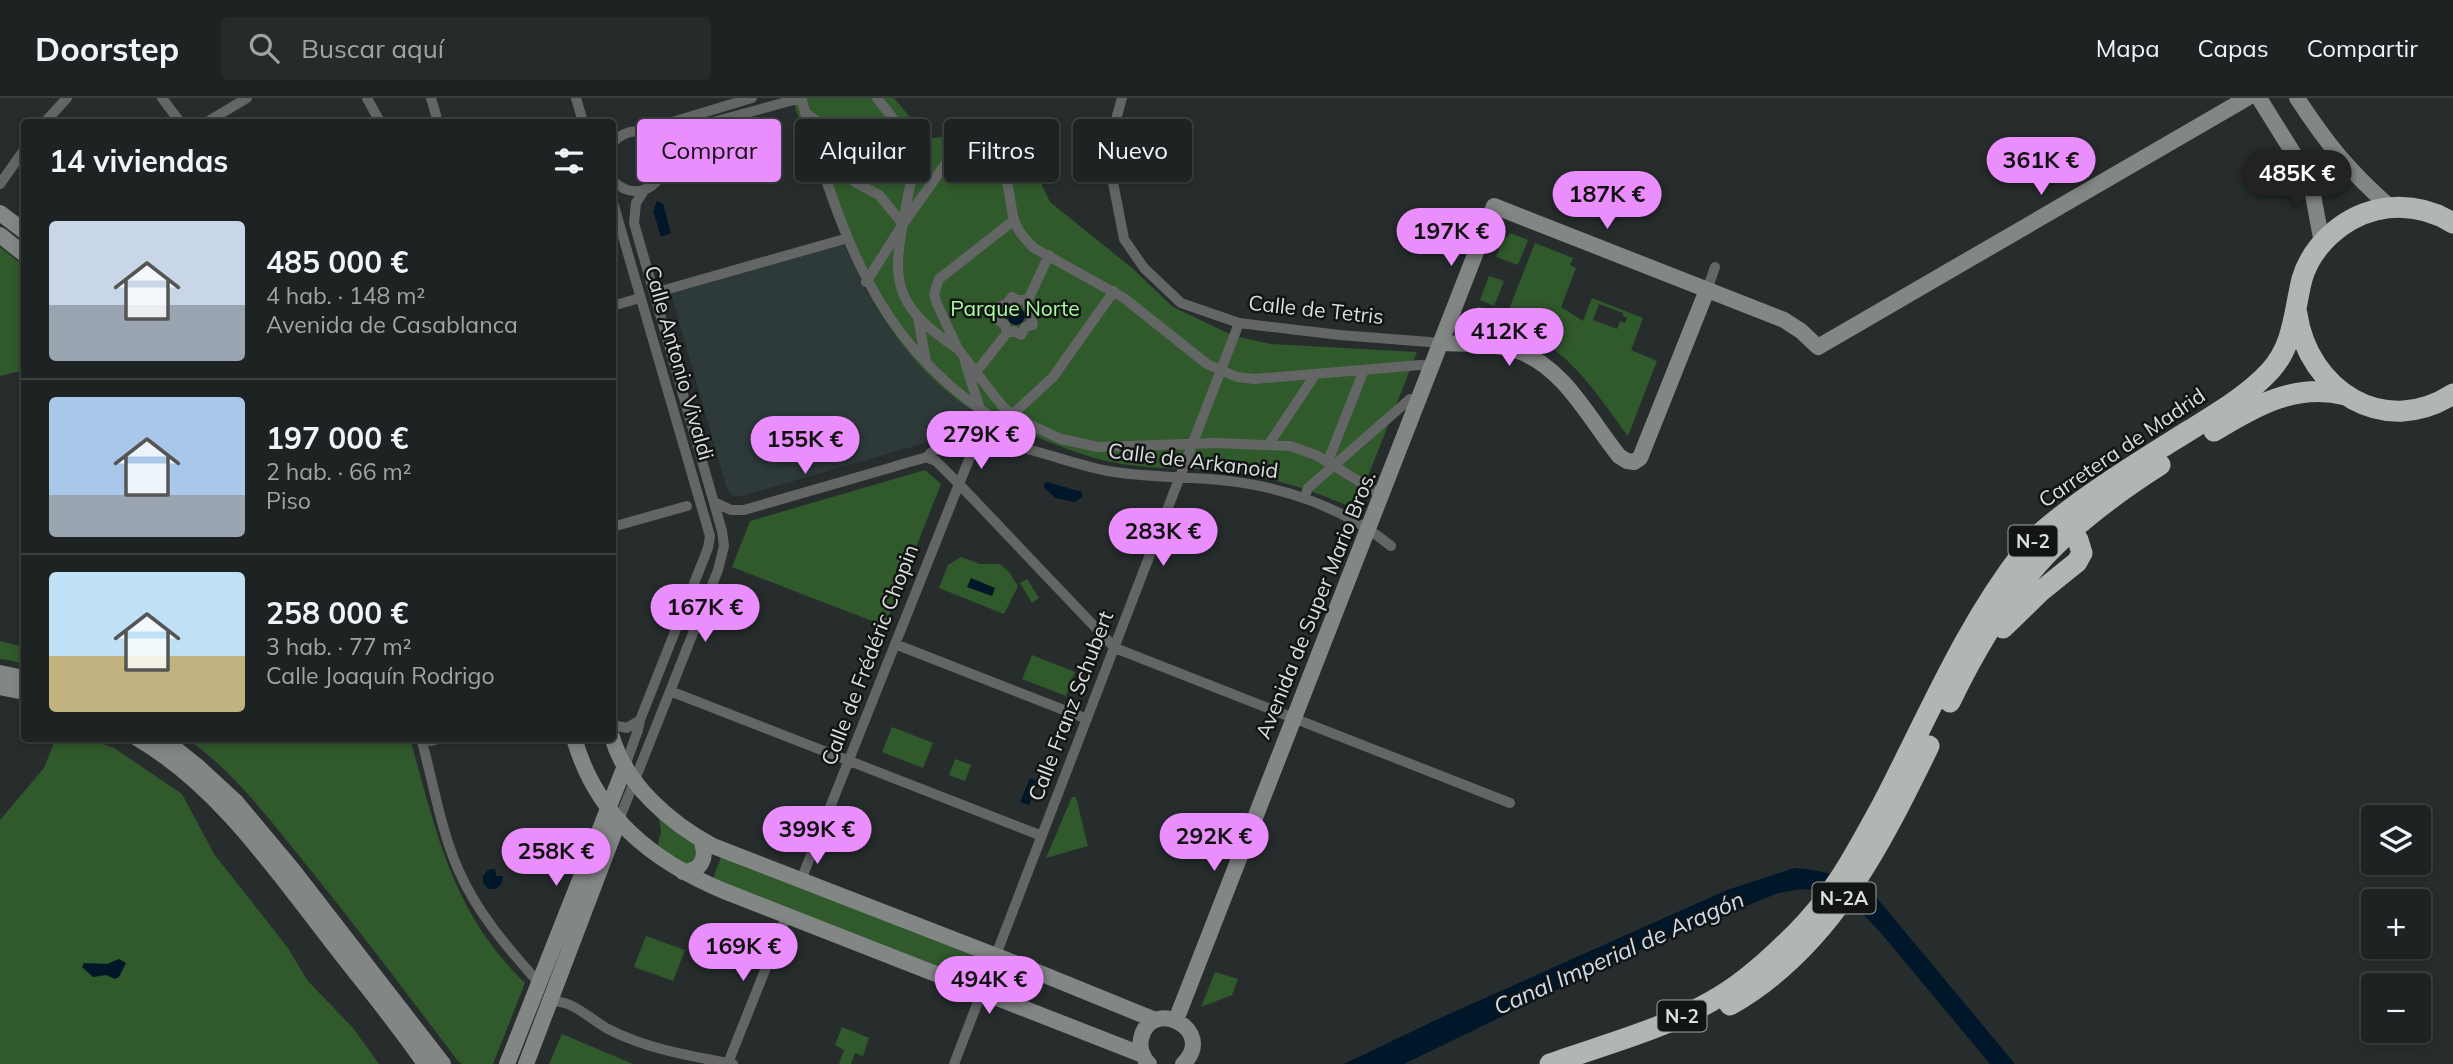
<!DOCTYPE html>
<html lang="es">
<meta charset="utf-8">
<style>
body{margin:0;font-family:Mulish,sans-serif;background:#252a2a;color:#f1f3f6;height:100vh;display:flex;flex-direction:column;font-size:26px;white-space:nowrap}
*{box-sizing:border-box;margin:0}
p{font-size:23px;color:#a0a4a5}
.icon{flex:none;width:38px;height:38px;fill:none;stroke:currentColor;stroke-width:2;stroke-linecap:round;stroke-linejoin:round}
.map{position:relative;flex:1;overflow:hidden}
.details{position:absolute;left:21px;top:21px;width:595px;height:623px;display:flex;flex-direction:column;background:#1d2222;border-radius:7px;box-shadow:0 4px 10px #0003,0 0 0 2px #3b3f40}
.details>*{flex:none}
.guide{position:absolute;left:637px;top:21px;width:665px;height:63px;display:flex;gap:14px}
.controls{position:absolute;left:2361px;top:707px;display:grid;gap:14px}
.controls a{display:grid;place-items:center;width:70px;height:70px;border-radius:7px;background:#1d2222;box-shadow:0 4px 10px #0003,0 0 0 2px #3b3f40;font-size:35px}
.price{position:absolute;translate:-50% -60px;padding:0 16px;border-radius:24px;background:#ea8dfd;color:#111;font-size:23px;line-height:46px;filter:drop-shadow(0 2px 4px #0008)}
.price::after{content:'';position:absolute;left:50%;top:42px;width:21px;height:16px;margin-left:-10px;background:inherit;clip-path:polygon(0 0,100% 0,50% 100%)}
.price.selected{background:#222;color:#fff}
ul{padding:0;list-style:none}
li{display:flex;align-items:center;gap:21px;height:175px;padding:0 28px}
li+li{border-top:2px solid #3b3f40}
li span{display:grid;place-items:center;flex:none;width:196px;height:140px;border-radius:7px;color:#555}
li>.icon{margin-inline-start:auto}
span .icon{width:84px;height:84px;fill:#fffc;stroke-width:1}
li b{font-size:30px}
h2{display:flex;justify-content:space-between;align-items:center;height:84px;padding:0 28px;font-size:30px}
.tag{padding:0 24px;border-radius:7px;background:#1d2222;box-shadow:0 4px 10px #0003,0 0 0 2px #3b3f40;font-size:24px;line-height:63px}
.tag.selected{background:#ea8dfd;color:#111}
header{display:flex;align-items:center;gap:42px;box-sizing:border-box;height:98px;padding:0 35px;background:#1d2222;border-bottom:2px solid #3b3f40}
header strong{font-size:33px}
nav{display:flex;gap:38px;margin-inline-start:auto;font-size:24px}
.search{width:490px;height:63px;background:#252a2a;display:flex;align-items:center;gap:18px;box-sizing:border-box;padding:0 24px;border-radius:7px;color:#a0a4a5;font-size:26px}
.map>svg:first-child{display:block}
.built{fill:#2e3a3a}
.green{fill:#30592c;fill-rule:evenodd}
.water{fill:#001729}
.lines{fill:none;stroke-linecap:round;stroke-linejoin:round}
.street{stroke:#636665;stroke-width:10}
.secondary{stroke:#828685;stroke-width:16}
.highway{stroke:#b0b6b3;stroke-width:21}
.labels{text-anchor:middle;stroke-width:5;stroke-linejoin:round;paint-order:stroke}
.shield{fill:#121514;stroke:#9fa2a2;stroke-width:2}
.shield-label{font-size:19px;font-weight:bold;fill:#dcdfdf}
.park-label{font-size:21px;fill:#a8fd9f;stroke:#121514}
.street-label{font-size:21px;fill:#dcdfdf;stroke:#121514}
.water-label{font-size:23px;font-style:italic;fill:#ccdfef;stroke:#121514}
</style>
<header>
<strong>Doorstep</strong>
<div class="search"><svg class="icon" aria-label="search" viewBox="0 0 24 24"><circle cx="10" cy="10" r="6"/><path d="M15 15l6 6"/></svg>Buscar aquí</div>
<nav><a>Mapa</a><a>Capas</a><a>Compartir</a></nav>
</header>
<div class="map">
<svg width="2453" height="966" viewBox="0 0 2453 966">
<rect width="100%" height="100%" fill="#272d2d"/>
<!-- built -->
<path class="built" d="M844 146 865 191 892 234 920 267 970 310 960 335 738 399 733 398 727 391 671 195Z"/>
<!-- green -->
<path class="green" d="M792 0H894L928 41 991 32 1025 52 1050 104 1132 170 1173 209 1234 238 1271 246 1417 254 1355 411C1308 390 1262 376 1212 372 1182 370 1152 371 1122 366 1086 360 1053 346 1021 332 1004 325 982 319 967 309 863 235 832 114 792 0Z
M1510 135 1528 142 1518 167 1496 159 1505 138 1508 139Z
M1535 145 1573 160 1570 167 1576 170 1561 209 1583 223 1592 200 1643 220 1631 252 1657 263 1628 338C1593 292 1564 240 1502 229ZM1599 206 1623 215V218L1627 220 1625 225 1620 223 1617 231 1593 222Z
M0 149 24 168V272L0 278Z
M1489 178 1504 183 1494 208 1480 202Z
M1478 208 1499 216 1494 228 1484 226 1476 229 1470 226Z
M925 372 941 386 885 528 732 469 750 423Z
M961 459 980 466H1000L1009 474 1018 488 1004 516 939 490 948 467Z
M1027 481 1039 500 1032 505 1020 485Z
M0 543 24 549 23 565 0 561Z
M1032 557 1075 574 1066 598 1022 581Z
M892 629 933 645 923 670 882 654Z
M56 640 91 641 114 650 182 696 214 756 288 850 307 882 353 930 379 966H0V722L44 670Z
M187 641H410C437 735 451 813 525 885L493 966H462L458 963C407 896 357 829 304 764 269 721 233 672 187 641Z
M955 661 971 667 965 683 949 677Z
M1072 699H1076L1088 748 1046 760Z
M658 714 696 742 702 756 687 771 656 753 661 734Z
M722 756 974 855 964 882 712 783Z
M646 838 685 852 673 883 634 869Z
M1215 874 1238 881 1232 897 1201 909Z
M842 929 869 940 863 958 855 955 851 966H839L844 952 835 947Z
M562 936 633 966H549Z"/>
<!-- water -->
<path class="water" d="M657 103 663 106 671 135 661 139 653 113Z
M1007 218a9 9 0 1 1 18 0a9 9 0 1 1-18 0Z
M1047 384 1082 394V399L1075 404 1055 400 1044 389V386Z
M971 480 995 490 992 498 967 489Z
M1030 680 1038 683 1029 707 1020 704Z
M1795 770C1824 772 1846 779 1871 793L2015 966H1990L1881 835 1856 809 1836 798 1810 792 1802 791 1778 795 1637 853 1404 966H1344L1438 921 1727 792Z
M495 771 496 778H503L502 785 496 791H489L483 785V778L488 772Z
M119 861 126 865 119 879 115 881 106 877 93 879 82 869 84 865 107 866Z"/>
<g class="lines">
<!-- street -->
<path class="street" d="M162 0 180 24
M367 0 380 24
M431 0 438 24
M576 0 583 24
M801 0C840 129 870 237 987 316L988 343
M877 0C888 15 904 31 910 49 915 64 911 83 908 98 893 176 885 203 958 251
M1122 0 1111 39V74L1124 141 1144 170 1181 205 1239 225 1340 237 1442 245
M805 15 819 24 830 35 846 71 855 84 879 97 903 126
M45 24 67 0
M207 24 247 0
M639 34 752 0
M992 44C997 55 1003 67 1006 80 1015 113 1006 124 1034 150L1124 200 1207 266 1237 279 1254 281 1420 267 1433 268
M612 45C621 36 631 31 643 34 691 47 652 121 612 82
M664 53 673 40 684 32 801 0
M0 86 24 52
M612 101 710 438 708 450 640 622 638 632 625 668
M1013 123 939 181 934 196 937 206 958 251 1003 309 1020 322 1061 341 1098 349 1215 345 1290 348 1316 357 1375 393
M866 184 903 126 951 58C972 40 994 40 1016 57
M1707 192 1715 169
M654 195 848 140
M1028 202H1018L1012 199 1007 206 1000 208 1001 217 998 222 1005 227 1007 235 1014 233 1021 237 1025 229 1033 227 1031 220 1035 214 1028 209V202L1049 157
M612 208 640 200
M918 219 926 264
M965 264 980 311
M976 274 1007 235
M1012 317 1053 279 1114 193
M1269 346 1315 277
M926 359 936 363 959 386 1115 550 1510 705
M1328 363 1364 272
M1304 400 1308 390 1410 301
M714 404 731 412H744L893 369C904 365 913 363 924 360 931 357 926 358 932 354 943 349 962 344 974 344 1018 343 1060 363 1103 372 1142 380 1181 378 1220 382 1282 388 1343 409 1391 448
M612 429 687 408
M895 546 1087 621
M670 593 1042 738
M612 627 627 630 640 622
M421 640C433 683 440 729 458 771 477 815 507 849 539 885
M431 643 442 640
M619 722 718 472 724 448 722 433 634 125 636 105 645 91
M801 782 959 386 973 352 980 344
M550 904C570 900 590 921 608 931 647 951 690 958 733 966
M728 965 787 817
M954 966 1239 225"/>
<!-- secondary -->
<path class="secondary" d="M2259 0 2302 69 2313 97 2322 145
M2297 0C2327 46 2349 73 2391 110
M0 115 24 133
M0 137 24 156
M1442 245C1467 246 1494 245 1518 253 1564 269 1590 322 1619 358L1627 363 1634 364 1640 360 1707 192
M0 575 24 580
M0 589 24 594
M612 639C626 687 670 725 713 748L1025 869 1155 922
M137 640C217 687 272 767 328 839 360 881 395 922 425 966
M162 640 197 668 236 704 292 771 443 966
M574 640C596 718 652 763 724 793L1143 957
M683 774C702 773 708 759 701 742
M1176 922 1494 108 1784 222 1801 233 1818 249 2247 0
M507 966 625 668
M526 966 619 722
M1149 966C1142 959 1139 951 1141 941 1150 897 1218 932 1183 966"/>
<!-- highway -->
<path class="highway" d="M2297 216C2308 292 2384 341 2453 296
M2214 333C2255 308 2296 284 2346 297
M2003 530 2041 493 2077 464 2082 455 2078 442 2072 433
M1950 604C1973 556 2001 508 2036 468 2071 428 2116 395 2160 367
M1730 907C1830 850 1880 748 1929 648
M1550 966C1603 947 1661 932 1710 904 1741 888 1769 862 1793 838 1832 801 1857 753 1882 707 1927 621 1964 530 2024 453 2037 436 2056 422 2073 409 2110 381 2150 357 2190 332 2217 315 2247 298 2270 273 2294 247 2294 213 2302 181 2312 147 2343 120 2376 112 2403 106 2430 111 2453 125"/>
</g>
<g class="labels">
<!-- shield labels -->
<g class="shield">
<rect x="2008.5" y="427.5" width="49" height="31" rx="5"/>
<rect x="1812.5" y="784.5" width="63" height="31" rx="5"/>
<rect x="1657.5" y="902.5" width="49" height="31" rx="5"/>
</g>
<g class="shield-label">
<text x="2033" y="450">N-2</text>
<text x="1844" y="807">N-2A</text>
<text x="1682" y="925">N-2</text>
</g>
<!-- park labels -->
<g class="park-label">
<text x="1015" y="218">Parque Norte</text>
</g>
<!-- street labels -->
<g class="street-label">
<text transform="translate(1316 212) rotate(6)" y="7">Calle de Tetris</text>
<text transform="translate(679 265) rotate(74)" y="7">Calle Antonio Vivaldi</text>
<text transform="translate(2122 350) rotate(-34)" y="7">Carretera de Madrid</text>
<text transform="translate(1193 363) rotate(7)" y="7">Calle de Arkanoid</text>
<text transform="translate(1316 507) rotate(-68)" y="7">Avenida de Super Mario Bros.</text>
<text transform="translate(870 557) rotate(-69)" y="7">Calle de Frédéric Chopin</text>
<text transform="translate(1071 608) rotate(-69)" y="7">Calle Franz Schubert</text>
</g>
<!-- water labels -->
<g class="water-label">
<text transform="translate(1619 855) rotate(-24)" y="8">Canal Imperial de Aragón</text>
</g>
</g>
</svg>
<div class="controls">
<a><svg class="icon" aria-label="layers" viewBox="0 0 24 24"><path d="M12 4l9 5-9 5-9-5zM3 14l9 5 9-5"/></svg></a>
<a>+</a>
<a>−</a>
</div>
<b class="price" style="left:2041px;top:99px">361K €</b>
<b class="price selected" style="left:2297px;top:112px">485K €</b>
<b class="price" style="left:1607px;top:133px">187K €</b>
<b class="price" style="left:1451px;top:170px">197K €</b>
<b class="price" style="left:1509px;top:270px">412K €</b>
<b class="price" style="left:981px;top:373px">279K €</b>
<b class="price" style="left:805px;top:378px">155K €</b>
<b class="price" style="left:1163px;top:470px">283K €</b>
<b class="price" style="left:705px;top:546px">167K €</b>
<b class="price" style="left:817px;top:768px">399K €</b>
<b class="price" style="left:1214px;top:775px">292K €</b>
<b class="price" style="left:556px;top:790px">258K €</b>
<b class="price" style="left:743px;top:885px">169K €</b>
<b class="price" style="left:989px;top:918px">494K €</b>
<div class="guide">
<a class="tag selected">Comprar</a>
<a class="tag">Alquilar</a>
<a class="tag">Filtros</a>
<a class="tag">Nuevo</a>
</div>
<section class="details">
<h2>14 viviendas<svg class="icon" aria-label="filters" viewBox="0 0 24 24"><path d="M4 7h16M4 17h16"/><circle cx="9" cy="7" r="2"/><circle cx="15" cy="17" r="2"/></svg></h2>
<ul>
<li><span style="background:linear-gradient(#c9d6e8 60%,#9aa5b1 0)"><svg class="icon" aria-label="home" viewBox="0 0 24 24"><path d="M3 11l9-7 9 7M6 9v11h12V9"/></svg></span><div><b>485 000 €</b><p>4 hab. · 148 m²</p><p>Avenida de Casablanca</p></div></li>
<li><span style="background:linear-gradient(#a9c7e8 70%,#9aa5b1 0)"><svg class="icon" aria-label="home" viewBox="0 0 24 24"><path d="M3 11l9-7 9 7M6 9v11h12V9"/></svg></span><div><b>197 000 €</b><p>2 hab. · 66 m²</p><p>Piso</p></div></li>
<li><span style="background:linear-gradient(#bfe0f5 60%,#c2b280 0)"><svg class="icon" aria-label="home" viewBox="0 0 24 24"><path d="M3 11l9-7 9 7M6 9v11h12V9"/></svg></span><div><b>258 000 €</b><p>3 hab. · 77 m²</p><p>Calle Joaquín Rodrigo</p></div></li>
</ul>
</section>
</div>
